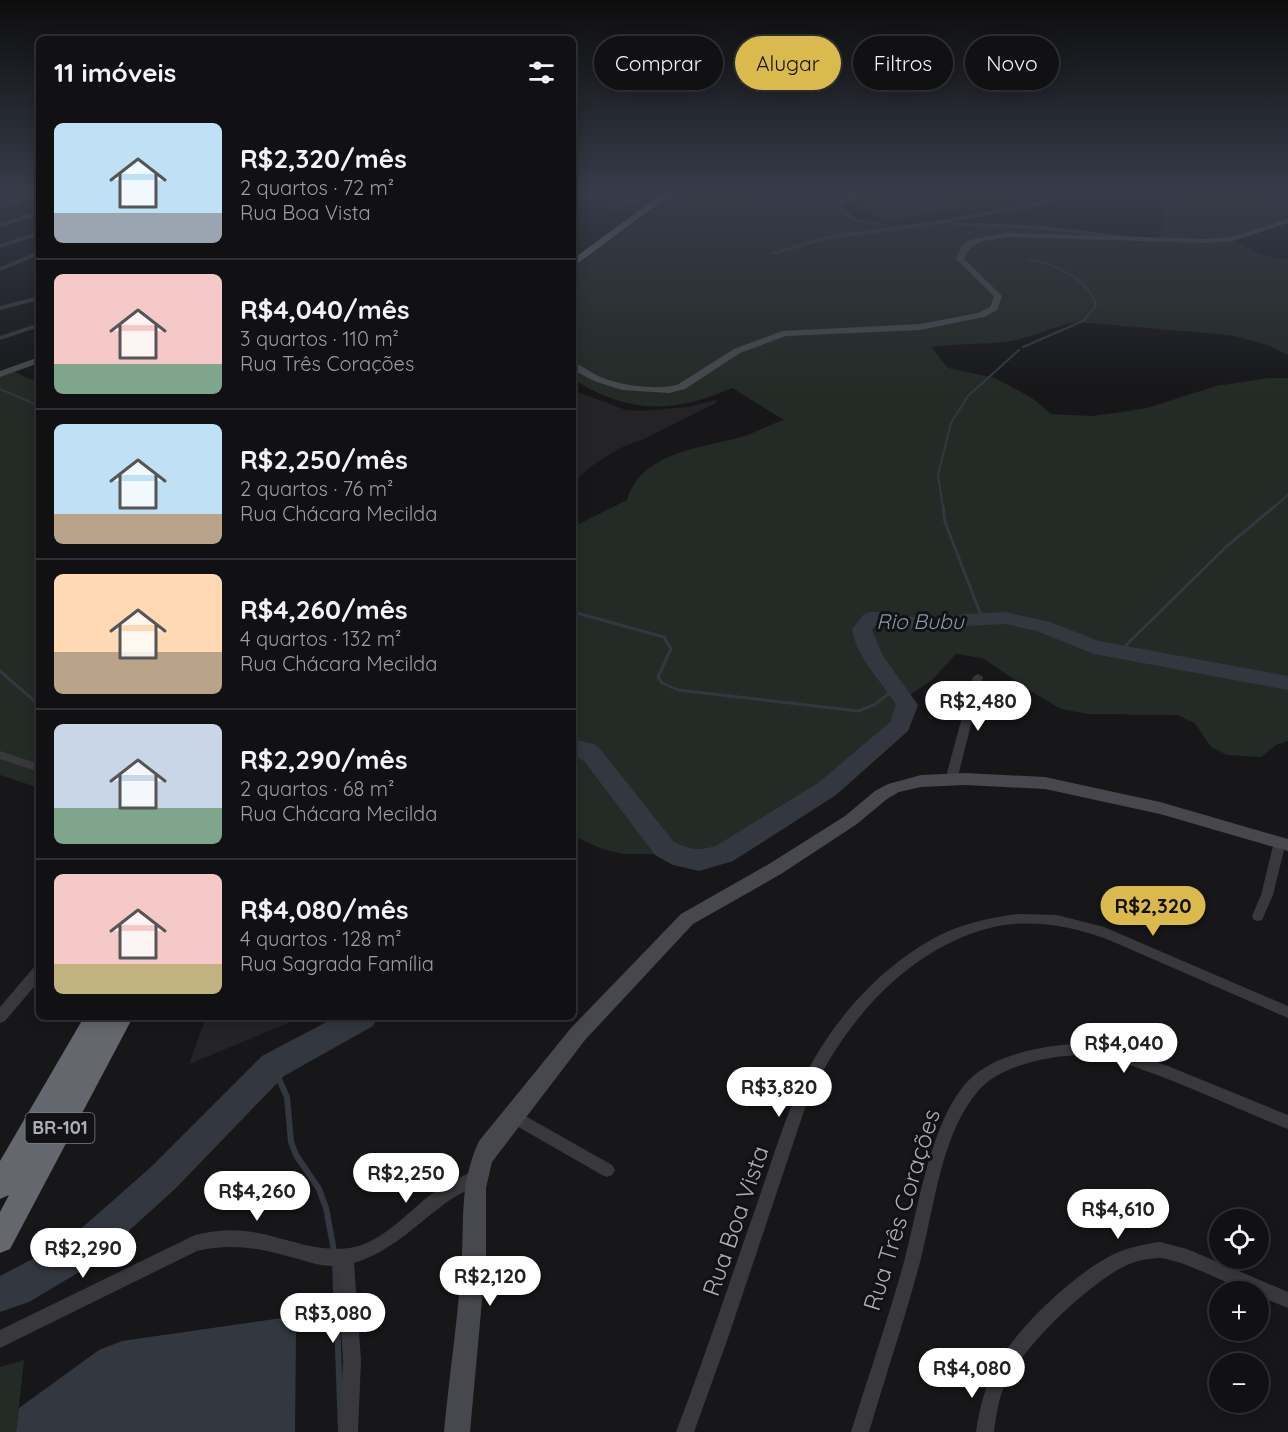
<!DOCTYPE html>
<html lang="pt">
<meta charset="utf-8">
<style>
body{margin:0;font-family:Quicksand,sans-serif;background:#1a1a1c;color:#f1f3f6;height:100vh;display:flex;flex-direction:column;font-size:22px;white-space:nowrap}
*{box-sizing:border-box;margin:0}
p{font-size:20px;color:#9c9da0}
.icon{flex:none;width:33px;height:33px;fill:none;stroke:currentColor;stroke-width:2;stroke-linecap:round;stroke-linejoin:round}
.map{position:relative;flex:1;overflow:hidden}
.panel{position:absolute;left:36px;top:36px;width:540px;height:984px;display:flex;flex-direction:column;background:#111113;border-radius:9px;box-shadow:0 3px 15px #0003,0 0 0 2px #303133}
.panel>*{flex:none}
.top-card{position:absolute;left:594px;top:36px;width:570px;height:54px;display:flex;gap:12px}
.controls{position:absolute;left:1209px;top:1209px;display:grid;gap:12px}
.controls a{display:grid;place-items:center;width:60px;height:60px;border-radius:50%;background:#111113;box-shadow:0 3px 15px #0003,0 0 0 2px #303133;font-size:30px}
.price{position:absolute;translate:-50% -51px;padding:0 14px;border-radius:21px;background:#fff;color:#222;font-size:20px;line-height:39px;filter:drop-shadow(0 2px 3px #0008)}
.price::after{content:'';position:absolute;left:50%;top:36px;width:18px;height:14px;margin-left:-9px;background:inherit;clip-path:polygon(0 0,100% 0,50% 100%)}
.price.current{background:#dbba4d;color:#111}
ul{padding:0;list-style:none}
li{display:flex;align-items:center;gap:18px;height:150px;padding:0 18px}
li+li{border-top:2px solid #303133}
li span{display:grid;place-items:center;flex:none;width:168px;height:120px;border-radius:9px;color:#555}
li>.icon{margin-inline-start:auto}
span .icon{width:72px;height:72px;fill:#fffc;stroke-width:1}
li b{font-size:26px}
h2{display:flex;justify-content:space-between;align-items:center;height:72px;padding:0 18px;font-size:26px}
.pill{padding:0 21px;border-radius:27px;background:#111113;box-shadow:0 3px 15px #0003,0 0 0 2px #303133;font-size:21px;line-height:54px}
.pill.current{background:#dbba4d;color:#111}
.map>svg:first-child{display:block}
.built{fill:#242326}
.green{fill:#242a25}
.water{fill:#333840}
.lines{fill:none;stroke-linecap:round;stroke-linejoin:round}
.stream-far2{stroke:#333840;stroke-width:2}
.stream-far1{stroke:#333840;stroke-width:3}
.stream{stroke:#333840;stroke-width:6}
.river{fill:#333840;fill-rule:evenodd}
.street{fill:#39393d;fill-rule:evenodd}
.secondary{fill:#47484d;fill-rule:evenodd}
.highway{fill:#65676e;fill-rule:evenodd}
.labels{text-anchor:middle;stroke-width:6;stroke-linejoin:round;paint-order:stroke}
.shield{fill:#121214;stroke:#7d7e86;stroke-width:1.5}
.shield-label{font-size:18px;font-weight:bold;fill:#abadb7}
.water-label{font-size:21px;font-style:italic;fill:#8797ad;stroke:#121214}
.near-street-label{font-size:24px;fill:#abadb7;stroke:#121214}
</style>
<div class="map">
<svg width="1288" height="1432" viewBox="0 0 1288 1432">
<rect width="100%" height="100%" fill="#171719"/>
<!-- built -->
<path class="built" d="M573 190H620L603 200H573Z
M573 390 626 410 644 411 688 407 715 400 718 402 646 438 618 449 590 467 573 483Z
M206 1017H303L189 1064Z"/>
<!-- green -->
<path class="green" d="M631 190H656L626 211 608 207 607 205Z
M679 190H880L844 205V209L850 217 858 220 888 225 973 223 1158 238 1162 225 1163 203 1179 196 1173 190H1288V220L1232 238 1235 242 1265 256 1288 259V355L1268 345 1230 335 1078 322C1054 325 1035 337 1011 341 985 345 957 343 931 347L948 368 995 378 1032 398 1051 414 1091 416 1115 413 1147 408 1216 386 1268 378H1288V741L1276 745 1261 757 1227 755 1211 747 1195 723 1177 715 1087 714 1061 709 1032 692 993 665 982 658 956 654 931 681 903 699 899 720 903 730C897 739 885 742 878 752L808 809 759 838 720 854H623L602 849 573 836V527L627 500C642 451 703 448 745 436 758 432 770 424 784 420L732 388C673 414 628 414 573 379V268Z
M928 190 966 206 890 222 854 206Z
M12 371 39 383V788L0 775V376Z
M24 1360 16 1432H0V1367Z"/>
<!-- water -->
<path class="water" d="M282 1318 291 1322 296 1331 295 1432H16L19 1408 99 1350 122 1341Z"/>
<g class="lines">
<!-- stream-far2 -->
<path class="stream-far2" d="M674 196 688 190
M603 207 644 199
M1023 347 1083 321 1096 306C1089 278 1054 264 1028 259
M0 389 39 406
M943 508 938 475 951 423 968 396 1019 350
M1273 508 1288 495"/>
<!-- stream-far1 -->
<path class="stream-far1" d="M943 506 945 522 982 618
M573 612 664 637 671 649 658 677 662 683 678 690 858 711 874 705 897 687
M1119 652 1227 546 1275 506
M0 671 39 705"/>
<!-- stream -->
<path class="stream" d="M273 1066 287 1097 291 1142 296 1155 319 1189 326 1208 334 1251
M335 1262 341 1432"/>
<!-- river -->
<path class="river" d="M871 612H886L931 620 965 614 1005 612 1050 622 1099 641 1288 676V690L1094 654 1037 631 1005 624 965 626 931 632 877 624 872 630 883 656 918 705 908 731 836 795 733 861 699 871 673 865 655 855 585 762 573 755V739L594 744 601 750 673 841C689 850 698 851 716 846L818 783 890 722 896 705C881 680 857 659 852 629L864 614Z
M336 1017H378L373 1026 284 1076 175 1189 91 1265 29 1302 0 1312V1276L67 1241 151 1167 262 1056Z"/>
<!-- street -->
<path class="street" d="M867 190H874L845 203 841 207 856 219 885 224V226L852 221 835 207 841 201Z
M1060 190H1065L1057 200 1047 204 936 225 826 240 773 255 770 253 825 236 936 221 1046 201 1053 198Z
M39 193V196L0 208V204Z
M39 211V215L0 227V223Z
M953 222 1046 226 1132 237 1129 239 1046 230 951 225Z
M39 231V235L0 248V244Z
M39 251V255L0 271V267Z
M39 296V300L0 310V306Z
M39 323V327L0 340V336Z
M978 674 983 677 957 780 955 783H947L945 780 973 677Z
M0 751 39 764V772L0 759Z
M1280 838 1284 839 1286 842 1273 895 1262 920 1258 921 1254 920 1252 916 1261 895 1274 842 1276 839Z
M1017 914 1057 915 1104 927 1288 1006V1018L1109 940C1068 924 1021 917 979 931 897 957 833 1036 803 1114L728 1338 694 1432H676C705 1357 730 1280 757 1204 771 1164 783 1123 801 1084 829 1024 879 967 938 936 963 923 990 918 1017 914Z
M39 965V981L5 1021 0 1023V1007L34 967Z
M1084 1043 1111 1047 1168 1066 1288 1115V1129C1241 1111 1196 1089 1149 1072 1132 1066 1115 1058 1097 1056 1063 1052 1001 1063 978 1091 941 1135 935 1204 921 1258 906 1316 886 1374 869 1432H851C869 1374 889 1317 905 1258 919 1206 931 1119 969 1080 995 1053 1048 1045 1084 1043Z
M513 1109 612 1165 615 1170 612 1175 607 1177 602 1175 508 1121 506 1116 508 1111Z
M474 1171 479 1174 482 1179 479 1184C467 1191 454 1196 443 1205 414 1227 390 1252 354 1263L361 1360 358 1432H340L343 1360 337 1266C321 1267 306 1261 291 1257 259 1248 230 1243 197 1251L0 1348V1330L195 1235C212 1231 228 1229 245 1231 282 1235 312 1253 349 1248 382 1244 408 1211 433 1193 445 1184 460 1177 474 1171Z
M1160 1242 1187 1249 1288 1292V1308L1258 1296V1292H1248C1226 1283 1179 1258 1158 1258 1145 1259 1134 1261 1123 1267 1085 1287 1021 1348 1004 1387 998 1401 996 1417 994 1432H976C979 1412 983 1393 992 1374 1011 1333 1071 1276 1112 1255 1127 1248 1143 1244 1160 1242Z"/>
<!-- secondary -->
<path class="secondary" d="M1288 219V223L1233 241 1207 243 1007 237C988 241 972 239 964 259L1002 296 997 310 984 317 920 330 786 336 740 353 685 389 669 393 622 390 594 381 573 370V363C584 366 592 374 603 378 624 386 655 390 677 385L734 349 782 331 920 324 978 313 990 307 994 296 956 259 962 245 969 240 1007 233 1207 239 1232 237Z
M39 357V363L0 377V371Z
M966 773 1045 777 1160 802 1288 839V851L1160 814 1045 789 966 785 921 787 899 792 887 799 857 824 781 874 693 924 585 1040 492 1162 486 1188V1257L470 1432H444C449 1378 457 1325 461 1272 465 1223 458 1187 479 1141L571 1028 681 914 769 864 845 816 875 791 888 784 921 775Z"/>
<!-- highway -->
<path class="highway" d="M667 190H677L573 267V259Z
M84 1017H133L10 1249 0 1253V1212L9 1195 0 1199V1161Z"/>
</g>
<!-- sky -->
<linearGradient id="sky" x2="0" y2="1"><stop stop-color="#0d0d0e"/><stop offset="0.49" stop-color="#363c49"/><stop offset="1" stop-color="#363c49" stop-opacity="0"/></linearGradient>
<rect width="1288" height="391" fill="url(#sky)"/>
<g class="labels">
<!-- shield labels -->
<rect class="shield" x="25.5" y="1113" width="69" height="30" rx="4.5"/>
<g class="shield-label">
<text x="60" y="1134">BR-101</text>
</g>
<!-- water labels -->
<g class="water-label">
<text x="920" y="629">Rio Bubu</text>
</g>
<!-- near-street labels -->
<g class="near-street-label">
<text transform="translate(902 1210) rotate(-73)" y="8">Rua Três Corações</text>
<text transform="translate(736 1221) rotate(-71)" y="8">Rua Boa Vista</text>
</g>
</g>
</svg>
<div class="controls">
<a><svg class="icon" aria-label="locate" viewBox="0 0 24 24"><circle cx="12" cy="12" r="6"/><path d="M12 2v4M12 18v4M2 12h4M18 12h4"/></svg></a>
<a>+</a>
<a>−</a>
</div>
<b class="price" style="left:978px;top:732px">R$2,480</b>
<b class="price current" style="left:1153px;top:937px">R$2,320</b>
<b class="price" style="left:1124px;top:1074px">R$4,040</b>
<b class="price" style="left:779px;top:1118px">R$3,820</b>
<b class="price" style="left:406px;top:1204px">R$2,250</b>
<b class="price" style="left:257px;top:1222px">R$4,260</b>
<b class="price" style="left:1118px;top:1240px">R$4,610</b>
<b class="price" style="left:83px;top:1279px">R$2,290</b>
<b class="price" style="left:490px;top:1307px">R$2,120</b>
<b class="price" style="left:333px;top:1344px">R$3,080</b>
<b class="price" style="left:972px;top:1399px">R$4,080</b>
<div class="top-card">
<a class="pill">Comprar</a>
<a class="pill current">Alugar</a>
<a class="pill">Filtros</a>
<a class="pill">Novo</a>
</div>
<section class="panel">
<h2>11 imóveis<svg class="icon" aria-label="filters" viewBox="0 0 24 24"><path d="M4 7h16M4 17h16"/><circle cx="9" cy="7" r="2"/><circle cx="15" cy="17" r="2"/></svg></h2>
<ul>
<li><span style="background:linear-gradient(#bfe0f5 75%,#9aa5b1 0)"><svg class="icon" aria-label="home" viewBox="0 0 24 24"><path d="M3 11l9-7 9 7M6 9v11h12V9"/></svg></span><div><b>R$2,320/mês</b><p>2 quartos · 72 m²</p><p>Rua Boa Vista</p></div></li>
<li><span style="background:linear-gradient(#f6c9c9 75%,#7fa58c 0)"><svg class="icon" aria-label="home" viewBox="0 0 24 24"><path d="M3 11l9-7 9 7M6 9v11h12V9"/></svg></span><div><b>R$4,040/mês</b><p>3 quartos · 110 m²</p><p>Rua Três Corações</p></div></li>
<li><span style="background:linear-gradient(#bfe0f5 75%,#b9a48a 0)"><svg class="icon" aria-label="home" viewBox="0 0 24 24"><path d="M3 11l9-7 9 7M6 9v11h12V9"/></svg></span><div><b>R$2,250/mês</b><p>2 quartos · 76 m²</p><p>Rua Chácara Mecilda</p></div></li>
<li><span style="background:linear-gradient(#ffd9b3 65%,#b9a48a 0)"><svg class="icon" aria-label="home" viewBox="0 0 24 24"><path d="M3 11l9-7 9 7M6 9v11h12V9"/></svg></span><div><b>R$4,260/mês</b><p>4 quartos · 132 m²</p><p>Rua Chácara Mecilda</p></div></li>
<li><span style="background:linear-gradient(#c9d6e8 70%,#7fa58c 0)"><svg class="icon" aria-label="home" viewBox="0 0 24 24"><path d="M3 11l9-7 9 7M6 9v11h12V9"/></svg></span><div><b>R$2,290/mês</b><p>2 quartos · 68 m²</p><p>Rua Chácara Mecilda</p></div></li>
<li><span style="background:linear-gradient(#f6c9c9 75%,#c2b280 0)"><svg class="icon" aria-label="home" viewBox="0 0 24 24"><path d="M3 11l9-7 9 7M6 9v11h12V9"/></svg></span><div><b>R$4,080/mês</b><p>4 quartos · 128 m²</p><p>Rua Sagrada Família</p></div></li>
</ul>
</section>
</div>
